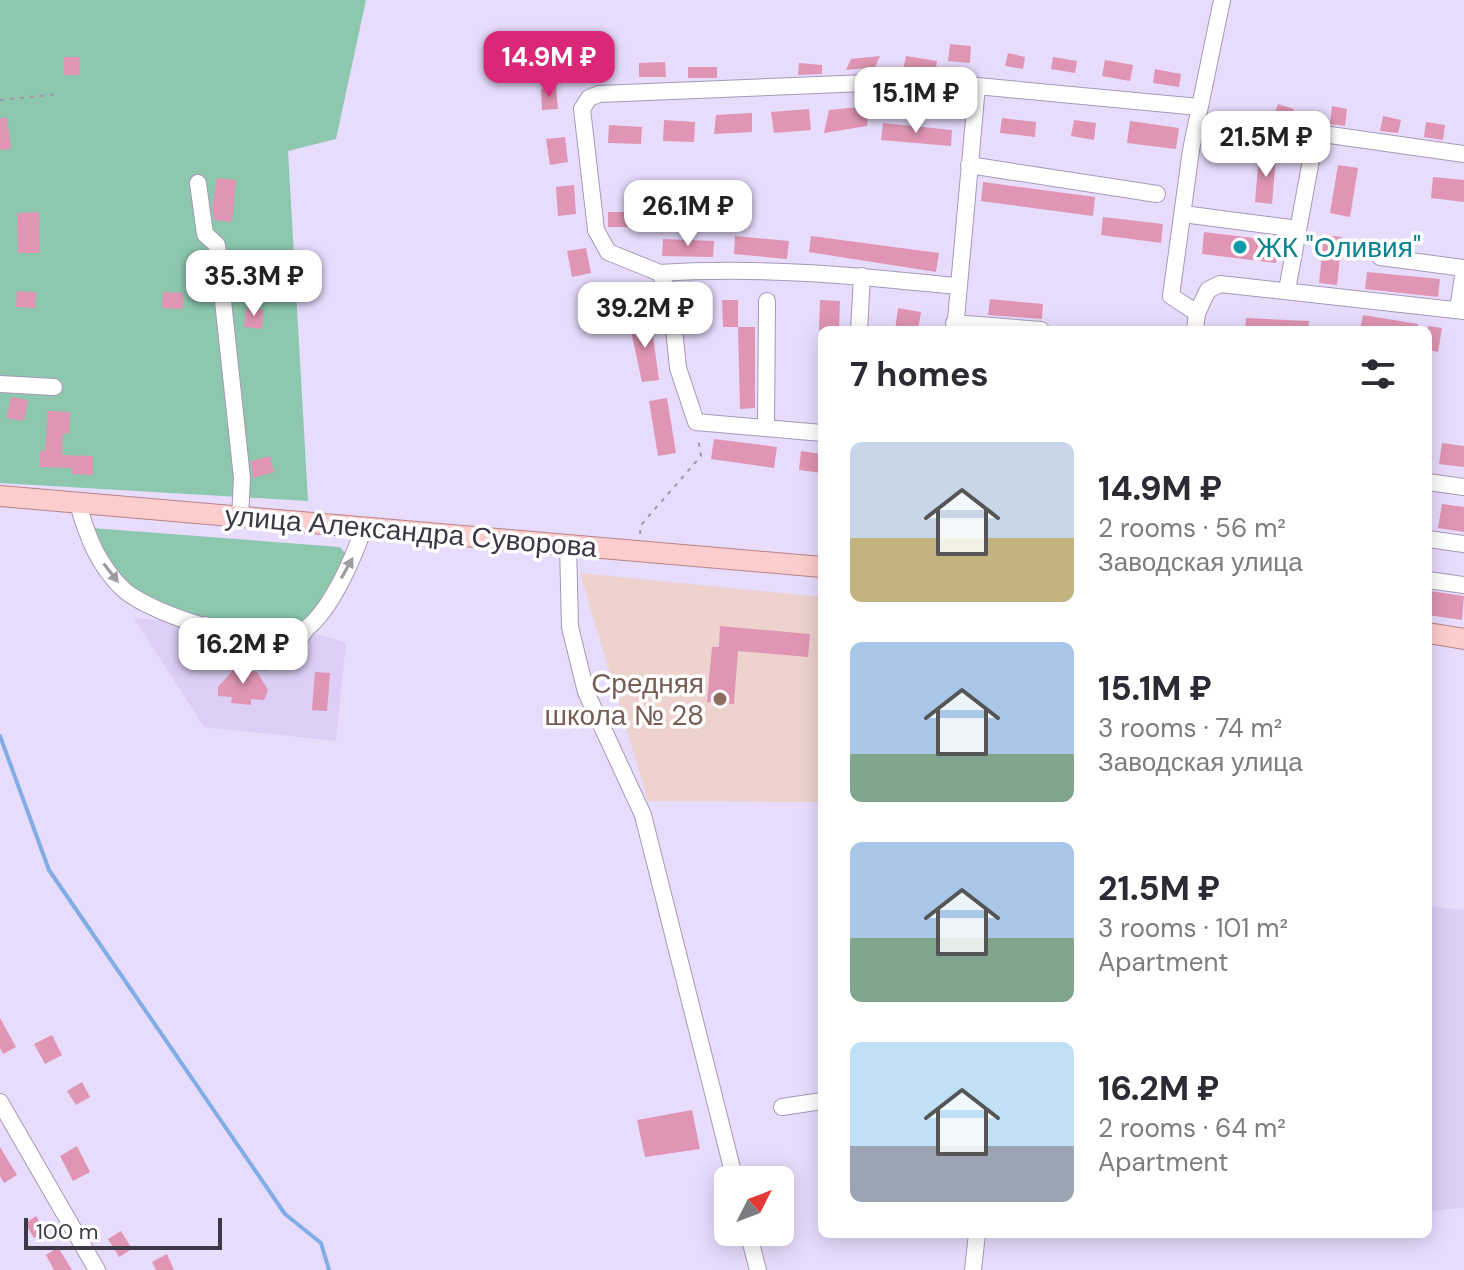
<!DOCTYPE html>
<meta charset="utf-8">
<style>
body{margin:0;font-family:"DM Sans",sans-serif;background:#f2f2f3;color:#2b2b33;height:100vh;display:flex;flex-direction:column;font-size:30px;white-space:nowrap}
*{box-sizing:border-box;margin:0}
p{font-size:26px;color:#7c7c81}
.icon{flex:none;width:44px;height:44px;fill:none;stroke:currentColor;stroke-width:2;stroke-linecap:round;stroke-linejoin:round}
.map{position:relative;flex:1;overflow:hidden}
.panel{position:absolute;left:818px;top:326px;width:614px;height:912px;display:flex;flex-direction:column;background:#fff;border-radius:12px;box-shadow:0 4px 20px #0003}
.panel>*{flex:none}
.needle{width:52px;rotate:48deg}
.controls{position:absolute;left:714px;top:1166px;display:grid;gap:16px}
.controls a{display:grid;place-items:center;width:80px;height:80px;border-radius:12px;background:#fff;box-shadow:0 4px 20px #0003;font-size:40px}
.scale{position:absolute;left:24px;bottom:20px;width:198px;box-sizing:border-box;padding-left:8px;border:4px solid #3d3845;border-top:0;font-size:22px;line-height:28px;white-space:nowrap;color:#3d3845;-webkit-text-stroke:6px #fff;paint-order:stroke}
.price{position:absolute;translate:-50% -68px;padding:0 18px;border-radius:16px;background:#fff;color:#222;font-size:26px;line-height:52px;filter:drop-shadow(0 2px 4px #0008)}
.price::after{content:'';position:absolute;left:50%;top:48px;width:24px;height:18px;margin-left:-12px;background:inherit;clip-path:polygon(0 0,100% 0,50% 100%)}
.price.selected{background:#db2777;color:#fff}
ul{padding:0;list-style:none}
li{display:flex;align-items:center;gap:24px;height:200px;padding:0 32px}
li span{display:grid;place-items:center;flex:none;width:224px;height:160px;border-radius:12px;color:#555}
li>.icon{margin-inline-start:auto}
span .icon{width:96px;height:96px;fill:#fffc;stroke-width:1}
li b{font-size:34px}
h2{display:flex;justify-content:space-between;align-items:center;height:96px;padding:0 32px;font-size:34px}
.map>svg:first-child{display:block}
.built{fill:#dccef5}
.education{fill:#edd2ce}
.green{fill:#8dc8ae}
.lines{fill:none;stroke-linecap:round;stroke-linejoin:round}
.stream{stroke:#81ade6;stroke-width:4}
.building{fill:#df95b3}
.minor-casing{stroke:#a599b7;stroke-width:18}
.major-casing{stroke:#b88387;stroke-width:22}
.path{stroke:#9f96ae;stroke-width:2;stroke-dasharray:4 6;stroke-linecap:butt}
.minor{stroke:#fff;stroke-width:16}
.major{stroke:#fdcdcd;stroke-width:20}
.oneway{fill:#9e9ca2}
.culture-dot{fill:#0f9aa8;stroke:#fff;stroke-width:3}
.education-dot{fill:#8d6e63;stroke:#fff;stroke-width:3}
.labels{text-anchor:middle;stroke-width:7;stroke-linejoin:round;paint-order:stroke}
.culture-label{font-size:28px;fill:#0d838f;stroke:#fff;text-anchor:start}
.street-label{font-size:28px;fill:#3d3845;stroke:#fff}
.education-label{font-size:28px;fill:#785e54;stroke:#fff;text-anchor:end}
</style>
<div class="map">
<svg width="1464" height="1270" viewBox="0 0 1464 1270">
<rect width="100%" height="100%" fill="#e8dcfd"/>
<!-- built -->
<path class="built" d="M134 618 314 633 346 643 336 741 204 727Z
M1428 906 1464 910V1208L1428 1211Z"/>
<!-- education -->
<path class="education" d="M580 573 822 597V802L648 801Z"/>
<!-- green -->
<path class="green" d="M0 0H366L336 139 288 151 308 501 0 483Z
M92 528 340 547 347 555 343 567 310 617 289 627 136 609 111 577Z"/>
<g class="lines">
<!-- stream -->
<path class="stream" d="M0 736 49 870 285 1214 321 1243 329 1270"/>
</g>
<!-- building -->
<path class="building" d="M950 44 971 46 970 63 948 61Z
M1008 53 1025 57 1023 69 1005 66Z
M880 56 875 67 846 70 851 59Z
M906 56 937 61 935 73 903 71Z
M64 57H80V75H64Z
M1053 57 1077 61 1075 73 1051 69Z
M1105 60 1133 65 1130 81 1102 76Z
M665 62 666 77H639V63Z
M799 63 822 65V74L798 75Z
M609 64 611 76 588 80 586 68Z
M688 67H717V78H688Z
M1155 69 1181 74 1179 87 1153 83Z
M556 87 558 109 542 110 541 89Z
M1278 104 1294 109 1289 123 1273 117Z
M869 106 867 126 824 133 829 110Z
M1332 106 1347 109 1345 126 1330 124Z
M809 109 811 130 774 133 771 112Z
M752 113V132L714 134 716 115Z
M1383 116 1401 120 1398 133 1380 131Z
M0 118H7L11 149 0 150Z
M1002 118 1036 122 1035 137 1000 133Z
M664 120 695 122 694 142 663 141Z
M1074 120 1096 123 1094 140 1071 136Z
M1130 121 1179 128 1176 149 1127 143Z
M1426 122 1445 125 1443 140 1424 137Z
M883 123 952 130 951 146 881 140Z
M609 125 642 127 641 144 608 143Z
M565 137 568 162 550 165 546 139Z
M1259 155 1276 156 1272 204 1255 202Z
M1338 165 1358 168 1350 217 1330 213Z
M1433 177 1464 180V202L1431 198Z
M217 178 236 180 232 222 214 220 212 207Z
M983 182 1095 197 1093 216 981 201Z
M574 185 576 214 558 216 556 187Z
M39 212 40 253H18L17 213Z
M608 212H663V227H608Z
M1103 217 1163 224 1161 243 1101 235Z
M1204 232 1279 241 1276 263 1202 254Z
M1324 235 1342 237 1337 285 1319 283Z
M735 236 789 241 787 259 734 254Z
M811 236 939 253 936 272 809 252Z
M663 239 714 241 713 257 662 256Z
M586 248 591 273 572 277 567 251Z
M1367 272 1440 279 1438 297 1365 289Z
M17 291 36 292 35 308 16 307Z
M163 292 183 293V309L162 308Z
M633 293 632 320 619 324 618 294Z
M990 299 1043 304 1042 319 988 315Z
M722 300H738V327H723Z
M820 300 840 301 839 330H819Z
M246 308 264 310 262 329 244 327Z
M898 308 921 312 918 330H895Z
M1363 315 1418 324V330H1360Z
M1246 318 1309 321 1308 330H1245Z
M651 321 659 380 642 382 629 322Z
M1428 326 1442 328 1438 352 1428 350Z
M738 327H755V408L740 409Z
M11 397 28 400 24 421 7 418Z
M667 398 676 453 658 456 649 401Z
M48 411 70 412 69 434 63 433 62 455 93 456V475L72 474V468L40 467V451H45Z
M714 439 777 447 774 468 711 459Z
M1442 443 1464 446V467L1439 464Z
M801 451 822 454V473L799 470Z
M270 456 274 472 253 478 251 461Z
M1442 504 1464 507V532L1438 528Z
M1430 591 1464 596 1462 620 1428 615Z
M720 626 810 634 808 657 738 651 734 704 707 702 712 647H719Z
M244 663 248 670 257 672 268 690 264 700 251 699V705L231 703 232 697 218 696V687L234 669Z
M315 672 330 673 327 711 312 710Z
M0 1018 16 1047 3 1054 0 1048Z
M52 1035 62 1055 45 1064 34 1044Z
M82 1082 90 1097 76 1105 67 1091Z
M692 1110 700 1149 645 1157 637 1120Z
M77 1146 90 1172 73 1181 60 1156Z
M0 1147 17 1175 4 1183 0 1176Z
M36 1216 45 1231 34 1238 25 1223Z
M121 1231 132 1249 119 1257 108 1239Z
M58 1247 72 1270H54L46 1255Z
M167 1254 174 1270H156L152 1262Z"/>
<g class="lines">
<defs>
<path id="minor" d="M969 165 1157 194
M198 183 205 234 217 245 242 478 240 518
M1183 214 1298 229
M1380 257 1464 268
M660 273C760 266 857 276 956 286
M1287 290 1316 133 1464 154
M1458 310 1464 270
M1197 313 1171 296 1191 150 1222 0
M954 323 1041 330
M859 330 862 276
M955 330 977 86
M1195 330 1197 313 1208 290 1220 284 1464 311
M0 384 54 387
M766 428 767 301
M822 433 696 422 678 368 671 300 660 273 608 252 596 230 582 109 589 98 599 94 890 82 977 86 1199 107
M1428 482 1464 487
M78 504C87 536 98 565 123 589 151 615 275 656 307 628 332 608 354 557 364 527
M1428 539 1464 544
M568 544 570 627 586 692 643 815 735 1180
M1428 580 1464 585
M205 625C212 638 221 654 235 658
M255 661C281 665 293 650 306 629
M0 1102 97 1270
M782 1107 822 1101
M748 1232 758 1270
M973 1270 977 1234"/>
<path id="major" d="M0 496 822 567
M1428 633 1464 639"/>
</defs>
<!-- minor casing -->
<use href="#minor" class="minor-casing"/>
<!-- major casing -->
<use href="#major" class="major-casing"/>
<!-- path -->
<path class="path" d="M0 100 59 94
M640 534 641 525 701 456 698 439"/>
<!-- minor -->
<use href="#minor" class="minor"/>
<!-- major -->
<use href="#major" class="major"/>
</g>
<!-- one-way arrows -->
<defs><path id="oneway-solid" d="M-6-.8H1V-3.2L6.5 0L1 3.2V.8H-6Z" transform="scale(2)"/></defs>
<g class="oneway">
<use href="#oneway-solid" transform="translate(347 568) rotate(-61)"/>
<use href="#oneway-solid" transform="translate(111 573) rotate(52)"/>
</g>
<!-- markers -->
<circle class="culture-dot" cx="1240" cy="247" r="8"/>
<circle class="education-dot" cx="720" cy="699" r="8"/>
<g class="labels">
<!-- culture labels -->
<g class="culture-label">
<text x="1256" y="257">ЖК "Оливия"</text>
</g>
<!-- street labels -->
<g class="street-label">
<text transform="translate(411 531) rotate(5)" y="10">улица Александра Суворова</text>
</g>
<!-- education labels -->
<g class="education-label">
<text x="704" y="693">Средняя<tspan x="704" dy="32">школа № 28</tspan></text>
</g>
</g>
</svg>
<div class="controls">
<a><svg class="needle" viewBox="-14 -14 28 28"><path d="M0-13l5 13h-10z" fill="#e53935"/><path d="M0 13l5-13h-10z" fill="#7c7c81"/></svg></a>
</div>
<div class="scale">100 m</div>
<b class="price selected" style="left:549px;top:99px">14.9M ₽</b>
<b class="price" style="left:916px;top:135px">15.1M ₽</b>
<b class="price" style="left:1266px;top:179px">21.5M ₽</b>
<b class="price" style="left:688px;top:248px">26.1M ₽</b>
<b class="price" style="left:254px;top:318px">35.3M ₽</b>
<b class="price" style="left:645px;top:350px">39.2M ₽</b>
<b class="price" style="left:243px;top:686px">16.2M ₽</b>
<section class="panel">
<h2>7 homes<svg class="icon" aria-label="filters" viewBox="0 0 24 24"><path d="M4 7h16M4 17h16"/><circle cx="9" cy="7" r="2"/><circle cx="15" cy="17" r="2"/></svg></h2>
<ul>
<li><span style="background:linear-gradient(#c9d6e8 60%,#c2b280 0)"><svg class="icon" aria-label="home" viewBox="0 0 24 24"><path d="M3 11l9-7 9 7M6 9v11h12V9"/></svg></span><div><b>14.9M ₽</b><p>2 rooms · 56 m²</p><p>Заводская улица</p></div></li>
<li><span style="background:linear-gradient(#a9c7e8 70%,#7fa58c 0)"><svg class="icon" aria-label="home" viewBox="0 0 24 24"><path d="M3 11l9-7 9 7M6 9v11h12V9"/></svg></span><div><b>15.1M ₽</b><p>3 rooms · 74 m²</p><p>Заводская улица</p></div></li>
<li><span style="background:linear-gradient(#a9c7e8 60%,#7fa58c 0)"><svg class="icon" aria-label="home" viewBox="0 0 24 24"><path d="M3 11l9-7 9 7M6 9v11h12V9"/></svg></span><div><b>21.5M ₽</b><p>3 rooms · 101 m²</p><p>Apartment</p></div></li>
<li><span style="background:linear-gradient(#bfe0f5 65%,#9aa5b1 0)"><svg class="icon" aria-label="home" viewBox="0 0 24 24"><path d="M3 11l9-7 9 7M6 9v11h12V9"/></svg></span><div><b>16.2M ₽</b><p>2 rooms · 64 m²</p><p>Apartment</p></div></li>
</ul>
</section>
</div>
